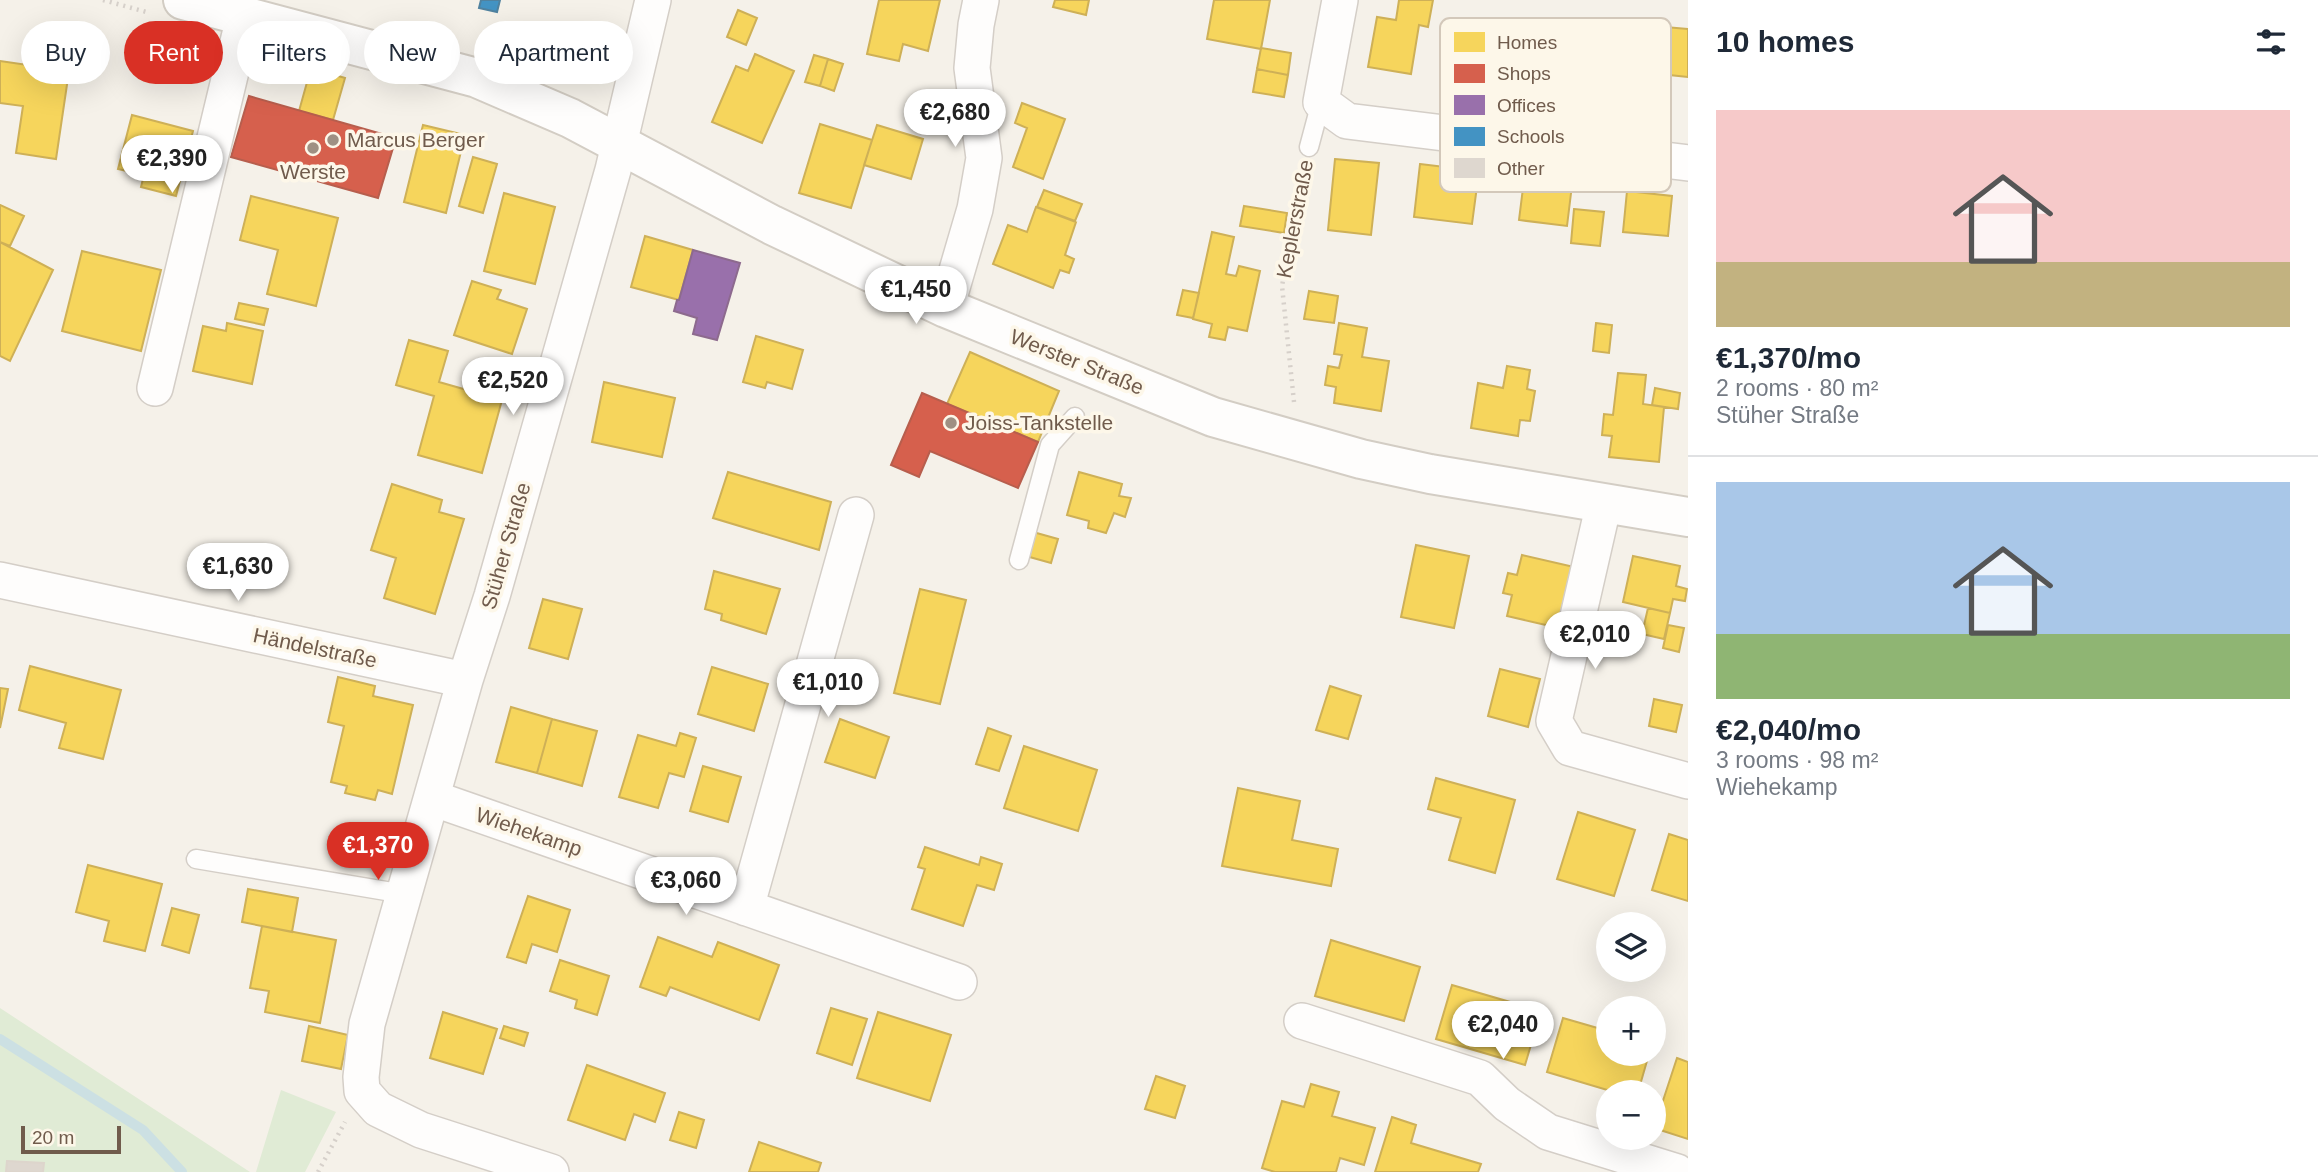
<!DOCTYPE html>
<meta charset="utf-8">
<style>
body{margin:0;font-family:Arial,sans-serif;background:#f2f2f3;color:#1f2937;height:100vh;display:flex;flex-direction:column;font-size:26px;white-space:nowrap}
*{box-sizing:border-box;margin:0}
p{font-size:23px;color:#747a83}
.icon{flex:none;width:38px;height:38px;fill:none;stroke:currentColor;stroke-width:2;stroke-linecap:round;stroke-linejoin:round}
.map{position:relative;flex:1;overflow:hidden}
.details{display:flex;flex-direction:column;background:#fff;width:630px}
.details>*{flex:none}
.banner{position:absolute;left:21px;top:21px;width:665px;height:63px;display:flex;gap:14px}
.fabs{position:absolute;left:1596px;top:912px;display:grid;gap:14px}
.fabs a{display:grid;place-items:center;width:70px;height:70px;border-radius:50%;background:#fff;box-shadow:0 7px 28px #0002;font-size:35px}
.scale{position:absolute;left:21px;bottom:18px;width:100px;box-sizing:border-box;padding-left:7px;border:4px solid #705b4c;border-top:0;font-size:19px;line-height:24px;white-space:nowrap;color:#705b4c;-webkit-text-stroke:5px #fdf7e9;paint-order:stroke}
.price{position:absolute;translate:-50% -60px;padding:0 16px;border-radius:24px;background:#fff;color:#222;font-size:23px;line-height:46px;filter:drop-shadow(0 2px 4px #0008)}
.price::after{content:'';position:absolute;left:50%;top:42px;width:21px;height:16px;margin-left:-10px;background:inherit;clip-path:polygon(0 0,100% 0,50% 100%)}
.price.on{background:#d93025;color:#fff}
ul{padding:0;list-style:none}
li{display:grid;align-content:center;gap:14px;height:371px;padding:0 28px}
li+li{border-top:2px solid #e0e1e3}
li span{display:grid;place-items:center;height:217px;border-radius:0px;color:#555}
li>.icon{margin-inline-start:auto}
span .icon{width:126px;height:126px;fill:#fffc;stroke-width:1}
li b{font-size:30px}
h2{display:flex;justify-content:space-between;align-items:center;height:84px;padding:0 28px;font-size:30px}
.tag{padding:0 24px;border-radius:32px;background:#fff;box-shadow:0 7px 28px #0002;font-size:24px;line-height:63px}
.tag.on{background:#d93025;color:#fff}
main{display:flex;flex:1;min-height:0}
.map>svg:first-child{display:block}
.green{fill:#e0ebd5}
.homes{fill:#f6d55c;stroke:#ceb057;stroke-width:2}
.shops{fill:#d6604d;stroke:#b75e4d;stroke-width:2}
.offices{fill:#9970ab;stroke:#8d6a8e;stroke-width:2}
.schools{fill:#4393c3;stroke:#50829f;stroke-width:2}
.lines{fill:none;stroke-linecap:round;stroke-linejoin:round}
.stream{stroke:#cce0e3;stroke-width:10}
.building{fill:#ded7cf;stroke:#ddd5cc;stroke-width:2}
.service-casing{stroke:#d4cec7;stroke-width:21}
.minor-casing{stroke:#d4cec7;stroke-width:38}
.secondary-casing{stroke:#d3cdc4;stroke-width:42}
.path{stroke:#d6d0ca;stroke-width:4.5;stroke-dasharray:2 5;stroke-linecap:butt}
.service{stroke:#fefdfc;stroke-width:18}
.minor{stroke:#fefdfc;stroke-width:35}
.secondary{stroke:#fefdfc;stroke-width:38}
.poi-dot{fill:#9f9083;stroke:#fdf7e9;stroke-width:2.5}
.labels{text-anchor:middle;stroke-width:7;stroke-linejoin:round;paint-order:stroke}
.poi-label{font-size:21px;fill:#705b4c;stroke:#fdf7e9;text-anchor:start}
.street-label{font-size:21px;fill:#705b4c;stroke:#fdf7e9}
.key{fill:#fdf7e9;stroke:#d3c8ba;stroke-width:2}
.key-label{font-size:19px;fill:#705b4c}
</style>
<main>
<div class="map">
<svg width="1688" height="1172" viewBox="0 0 1688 1172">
<rect width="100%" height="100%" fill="#f5f1e9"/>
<!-- green -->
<path class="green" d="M0 1008 250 1172H0Z
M281 1090 336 1112 305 1172H256Z"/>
<!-- homes -->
<path class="homes" d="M879 0H940L928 51 903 44 899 61 867 54Z
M1055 0H1089L1086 15 1053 7Z
M1214 0H1270L1261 49 1207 39Z
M1399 0H1433L1428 27 1419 25 1411 74 1368 67 1377 17 1396 20Z
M738 10 757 18 746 45 727 37Z
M1665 27 1688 29V77L1660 74Z
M1261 48 1291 53 1288 75 1257 69Z
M755 54 794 71 762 143 712 122 736 66 748 71Z
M814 55 828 59 820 86 805 82Z
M828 59 843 64 834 91 820 86Z
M0 61 69 71 56 159 16 153 23 106 0 103Z
M311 68 345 78 333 120 299 111Z
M1257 69 1288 75 1284 97 1253 92Z
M1022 103 1065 119 1043 179 1013 167 1027 128 1015 123Z
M132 115 193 131 176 196 141 187 144 175 118 169Z
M820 124 872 140 851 208 799 193Z
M423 125 465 135 446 213 404 202Z
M877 125 923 139 911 179 864 165Z
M473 157 497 164 483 213 459 206Z
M1335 159 1379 163 1371 235 1328 230Z
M1420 164 1479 171 1472 224 1414 217Z
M1524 180 1572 185 1567 226 1519 220Z
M1044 190 1082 204 1075 221 1037 207Z
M1627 191 1672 196 1668 236 1623 232Z
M504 193 555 207 535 284 484 271Z
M251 196 338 218 316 306 267 294 278 250 240 240Z
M0 205 24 216 10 246 0 242Z
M1244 206 1287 213 1284 233 1240 226Z
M1036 207 1076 222 1065 255 1074 259 1069 273 1060 270 1053 288 993 264 1008 225 1027 232Z
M1574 209 1604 212 1600 246 1571 243Z
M1212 232 1234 237 1226 274 1236 276 1239 266 1260 271 1247 331 1228 327 1225 340 1209 337 1212 324 1193 319Z
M645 236 693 250 679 300 631 287Z
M0 242 53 270 10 361 0 356Z
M82 251 161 270 141 351 62 331Z
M472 281 501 290 497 299 527 309 512 354 454 335Z
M1183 290 1199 293 1193 318 1177 315Z
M1309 291 1338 296 1334 323 1304 319Z
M239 303 268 309 264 325 235 319Z
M227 323 263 331 252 384 193 371 203 326 226 331Z
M1339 323 1367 328 1362 357 1389 361 1381 411 1334 403 1336 387 1325 385 1328 366 1339 368 1342 355 1334 354Z
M1596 323 1612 325 1609 353 1593 351Z
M756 336 803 350 792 389 767 382 765 388 743 382Z
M409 340 448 351 439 382 502 400 482 473 418 455 434 396 396 385Z
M970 352 1059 391 1038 442 947 404Z
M1507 366 1530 370 1527 389 1535 391 1530 421 1520 420 1518 436 1471 428 1478 383 1503 388Z
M1618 373 1646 375 1643 404 1664 407 1659 462 1609 457 1612 436 1602 435 1604 414 1613 415Z
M604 382 675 398 662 457 592 442Z
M1655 388 1680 393 1678 409 1652 405Z
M728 472 831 502 819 550 713 518Z
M1079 472 1122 484 1119 496 1131 498 1125 517 1114 513 1106 533 1088 528 1089 521 1067 515Z
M392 484 442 500 439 512 464 519 435 614 384 598 396 558 371 550Z
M1033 532 1058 539 1051 563 1026 556Z
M1416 545 1469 556 1454 628 1401 617Z
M1522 555 1574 567 1559 628 1507 616 1512 595 1503 593 1508 573 1517 575Z
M1633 556 1680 566 1676 586 1687 589 1685 601 1673 599 1670 613 1623 602Z
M714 571 780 589 766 634 721 620 722 614 705 609Z
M920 589 966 600 940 704 894 693Z
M543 599 582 609 568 659 529 648Z
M1648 608 1670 613 1664 639 1642 634Z
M1668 625 1684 628 1679 652 1663 648Z
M30 666 121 690 103 759 59 748 66 723 19 710Z
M712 667 768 684 754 731 698 714Z
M1500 669 1540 679 1528 727 1488 716Z
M338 677 375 686 373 696 413 705 392 794 378 790 375 800 345 793 347 786 331 782 344 726 328 722Z
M1330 686 1361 696 1348 739 1316 730Z
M0 688 8 689 0 728Z
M1654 699 1682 705 1676 732 1649 726Z
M511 707 552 719 537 773 496 762Z
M552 719 597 731 582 786 537 773Z
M840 719 889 737 875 778 825 762Z
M988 728 1011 736 999 771 976 764Z
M680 733 696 738 684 777 669 773 658 808 619 797 638 735 676 746Z
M1024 746 1097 770 1078 831 1004 808Z
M703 766 741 777 728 822 690 811Z
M1436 778 1515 800 1495 873 1449 860 1461 818 1428 809Z
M1238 788 1300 801 1292 840 1338 849 1331 886 1222 866Z
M1578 812 1635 830 1614 896 1557 879Z
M1669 834 1688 840V901L1652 890Z
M925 847 979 865 981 857 1002 864 994 890 977 885 963 926 912 909 925 869 918 867Z
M88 865 162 884 145 951 104 941 109 921 76 912Z
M248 889 298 898 292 932 242 922Z
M528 896 570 910 557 952 532 944 526 963 507 957Z
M172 908 199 915 189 953 162 945Z
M262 926 336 940 320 1023 265 1012 269 991 250 988Z
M658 937 712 957 718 942 779 965 759 1020 670 987 666 996 640 987Z
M1331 940 1420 967 1404 1021 1315 996Z
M560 960 609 976 597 1015 575 1008 577 1000 550 991Z
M1452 985 1541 1011 1525 1065 1436 1039Z
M831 1008 867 1019 852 1065 817 1053Z
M443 1012 497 1029 483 1074 430 1058Z
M878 1012 951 1035 930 1101 857 1078Z
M1563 1018 1608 1031V1054H1649L1638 1092H1614L1547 1072Z
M309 1026 348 1035 341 1069 302 1061Z
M504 1026 528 1033 524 1046 500 1038Z
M1677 1058 1688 1062V1139L1654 1128Z
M587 1065 665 1093 655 1122 634 1114 625 1140 568 1120Z
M1156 1076 1185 1086 1175 1118 1145 1109Z
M1311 1084 1339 1092 1332 1116 1375 1128 1364 1165 1340 1158 1336 1172H1275L1262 1168 1282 1101 1304 1107Z
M679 1112 704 1120 696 1148 670 1140Z
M1392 1117 1416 1125 1411 1143 1481 1164 1478 1172H1375Z
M759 1142 821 1163 818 1172H749Z"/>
<!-- shops -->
<path class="shops" d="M249 96 396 138 378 198 231 157Z
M922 393 1038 442 1018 488 930 451 919 477 891 465Z"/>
<!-- offices -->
<path class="offices" d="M693 250 740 263 717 340 693 334 697 318 674 311 677 300H679Z"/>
<!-- schools -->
<path class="schools" d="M481 0H500L497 12 479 8Z"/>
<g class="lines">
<!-- stream -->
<path class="stream" d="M0 1039 143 1130 182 1172"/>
</g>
<!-- building -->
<path class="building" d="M7 1161 44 1163 43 1172H6Z"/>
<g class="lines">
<defs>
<path id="service" d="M1309 147 1321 102
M1019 560 1050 445 1075 417
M196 859 404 894"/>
<path id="minor" d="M1340 0 1321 102 1347 121 1688 163
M946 308 975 209 984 158 972 68 976 25 981 0
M155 388 244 17
M1604 503 1554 721 1570 748 1688 781
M0 580 465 680
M432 798 959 982
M746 908 856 515
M1302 1021 1480 1078 1507 1104 1548 1132 1677 1172
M551 1172 421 1130 378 1109 362 1091 361 1077 367 1024 465 680 492 596 613 170 653 0"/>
<path id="secondary" d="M183 0 477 78 570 118 772 225 946 308 1213 417 1361 459 1430 474 1688 517"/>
</defs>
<!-- service casing -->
<use href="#service" class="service-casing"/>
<!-- minor casing -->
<use href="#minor" class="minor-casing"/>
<!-- secondary casing -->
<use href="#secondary" class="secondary-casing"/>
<!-- path -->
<path class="path" d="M103 0 150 13
M1294 402 1282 286 1304 169
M318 1172 345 1122"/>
<!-- service -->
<use href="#service" class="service"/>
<!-- minor -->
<use href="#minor" class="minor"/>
<!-- secondary -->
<use href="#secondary" class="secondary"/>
</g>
<!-- markers -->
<g class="poi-dot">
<circle cx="333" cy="140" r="7"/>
<circle cx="313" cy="148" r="7"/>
<circle cx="951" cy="423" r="7"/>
</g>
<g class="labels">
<!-- poi labels -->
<g class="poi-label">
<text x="347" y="147">Marcus Berger</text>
<text x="313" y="179" text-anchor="middle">Werste</text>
<text x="965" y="430">Joiss-Tankstelle</text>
</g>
<!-- street labels -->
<g class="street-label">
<text transform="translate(1295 219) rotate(-79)" y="7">Keplerstraße</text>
<text transform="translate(1077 362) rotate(22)" y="7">Werster Straße</text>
<text transform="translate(506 546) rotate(-74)" y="7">Stüher Straße</text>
<text transform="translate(315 648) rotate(12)" y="7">Händelstraße</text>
<text transform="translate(529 832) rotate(19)" y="7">Wiehekamp</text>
</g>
</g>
<!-- legend -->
<rect x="1440" y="18" width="231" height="174" rx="10" class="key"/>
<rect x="1454" y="32" width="31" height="20" fill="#f6d55c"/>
<rect x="1454" y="64" width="31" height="19" fill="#d6604d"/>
<rect x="1454" y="95" width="31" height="20" fill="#9970ab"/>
<rect x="1454" y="127" width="31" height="19" fill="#4393c3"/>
<rect x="1454" y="158" width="31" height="20" fill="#ded7cf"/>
<g class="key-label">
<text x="1497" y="49">Homes</text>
<text x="1497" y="80">Shops</text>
<text x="1497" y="112">Offices</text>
<text x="1497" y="143">Schools</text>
<text x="1497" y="175">Other</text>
</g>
</svg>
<div class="fabs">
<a><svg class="icon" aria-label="layers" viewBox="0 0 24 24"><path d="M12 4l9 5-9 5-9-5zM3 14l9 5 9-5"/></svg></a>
<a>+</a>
<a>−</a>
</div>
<div class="scale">20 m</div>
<b class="price" style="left:955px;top:149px">€2,680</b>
<b class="price" style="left:172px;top:195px">€2,390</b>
<b class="price" style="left:916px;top:326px">€1,450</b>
<b class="price" style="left:513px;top:417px">€2,520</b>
<b class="price" style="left:238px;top:603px">€1,630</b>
<b class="price" style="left:1595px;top:671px">€2,010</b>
<b class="price" style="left:828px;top:719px">€1,010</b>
<b class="price on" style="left:378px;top:882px">€1,370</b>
<b class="price" style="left:686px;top:917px">€3,060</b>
<b class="price" style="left:1503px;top:1061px">€2,040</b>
<div class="banner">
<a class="tag">Buy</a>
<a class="tag on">Rent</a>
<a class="tag">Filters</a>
<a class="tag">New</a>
<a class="tag">Apartment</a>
</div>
</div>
<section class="details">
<h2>10 homes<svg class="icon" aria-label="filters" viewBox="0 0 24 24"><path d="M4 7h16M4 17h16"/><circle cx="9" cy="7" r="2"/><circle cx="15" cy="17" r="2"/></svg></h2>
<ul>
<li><span style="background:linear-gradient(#f6c9c9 70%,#c2b280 0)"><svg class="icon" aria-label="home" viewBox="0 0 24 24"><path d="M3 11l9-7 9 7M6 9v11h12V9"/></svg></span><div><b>€1,370/mo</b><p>2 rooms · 80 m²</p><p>Stüher Straße</p></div></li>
<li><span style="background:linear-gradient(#a9c7e8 70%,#8fb573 0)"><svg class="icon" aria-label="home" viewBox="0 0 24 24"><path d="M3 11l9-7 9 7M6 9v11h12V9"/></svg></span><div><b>€2,040/mo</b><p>3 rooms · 98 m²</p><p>Wiehekamp</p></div></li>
</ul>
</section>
</main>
